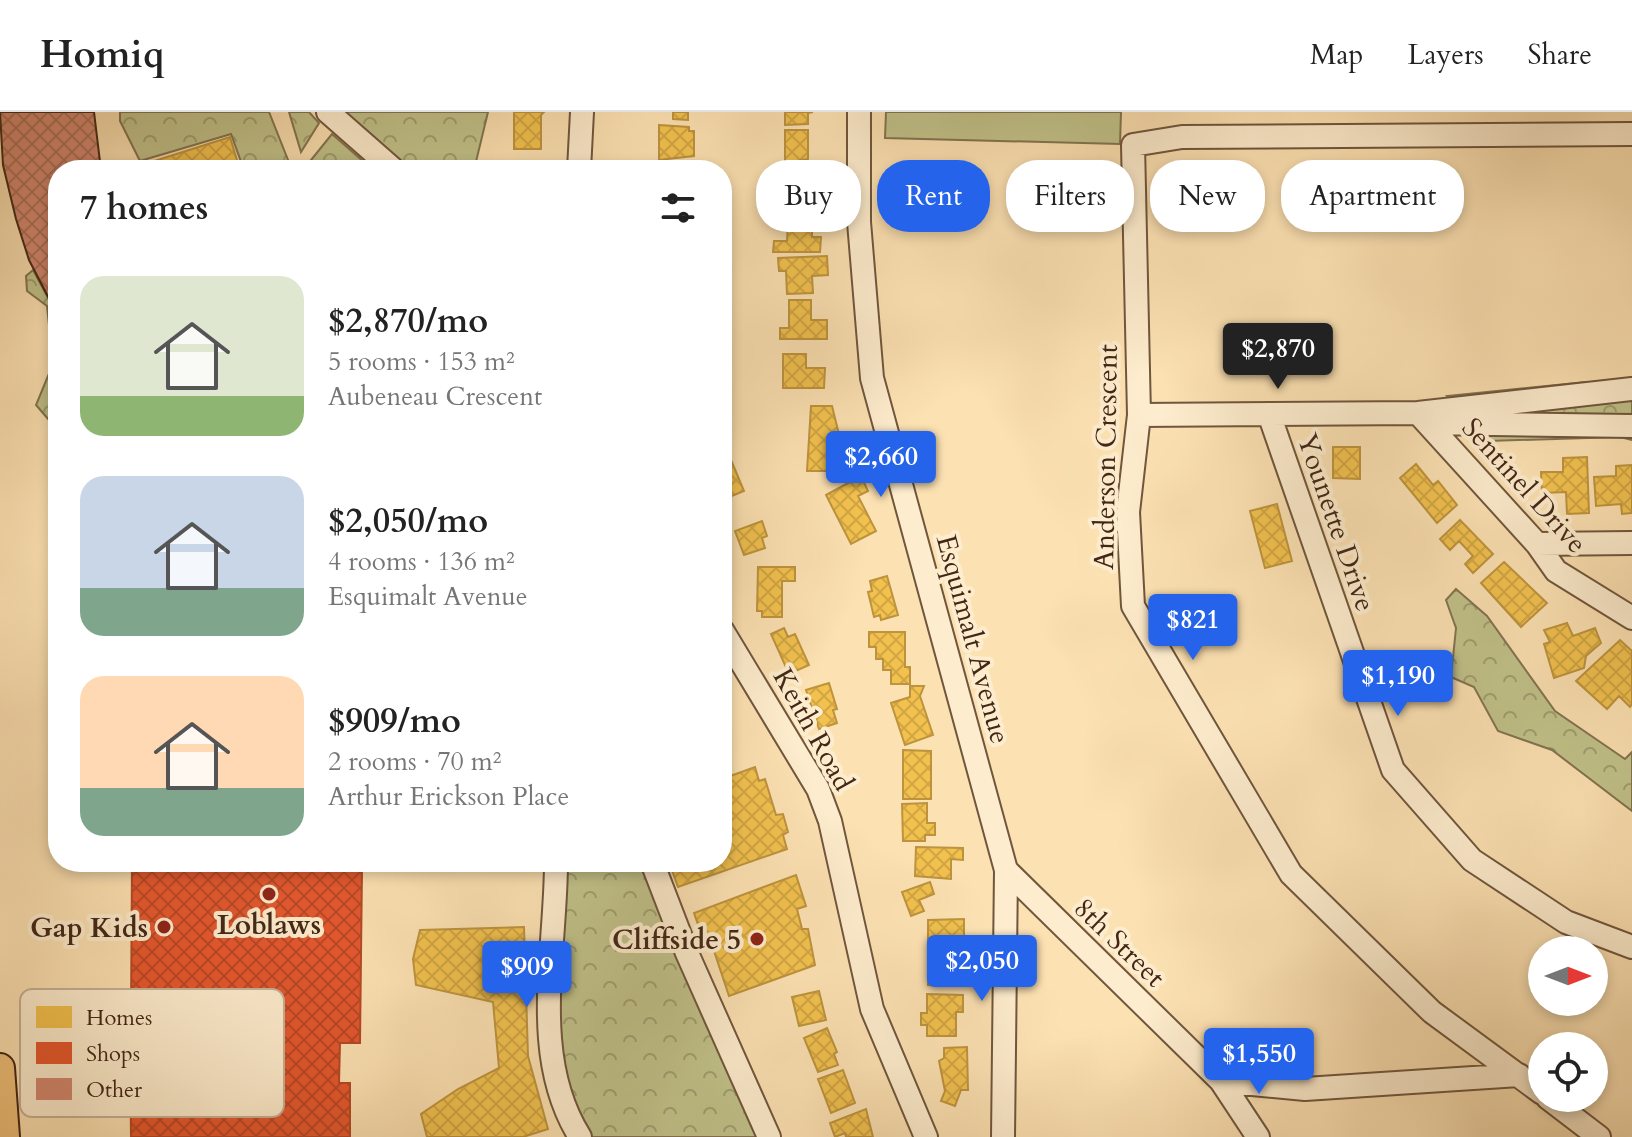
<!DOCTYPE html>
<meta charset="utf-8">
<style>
body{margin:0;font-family:Cardo,serif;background:#f6f6f6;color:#222;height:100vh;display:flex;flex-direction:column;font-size:30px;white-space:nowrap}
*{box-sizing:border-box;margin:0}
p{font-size:26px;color:#767676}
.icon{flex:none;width:44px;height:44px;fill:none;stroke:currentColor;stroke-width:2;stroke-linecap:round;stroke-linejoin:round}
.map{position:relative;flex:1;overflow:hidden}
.details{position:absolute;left:48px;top:48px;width:684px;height:712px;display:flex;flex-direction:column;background:#fff;border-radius:32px;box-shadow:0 4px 12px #0003}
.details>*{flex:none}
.hud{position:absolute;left:756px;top:48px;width:756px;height:72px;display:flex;gap:16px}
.needle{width:52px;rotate:90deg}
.fabs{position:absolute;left:1528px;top:824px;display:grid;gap:16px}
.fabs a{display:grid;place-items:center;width:80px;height:80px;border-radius:50%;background:#fff;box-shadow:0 4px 12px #0003;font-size:40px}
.price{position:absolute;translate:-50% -68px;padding:0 18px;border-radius:8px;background:#2563eb;color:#fff;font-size:26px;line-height:52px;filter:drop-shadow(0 2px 4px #0008)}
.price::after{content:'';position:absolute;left:50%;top:48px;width:24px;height:18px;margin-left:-12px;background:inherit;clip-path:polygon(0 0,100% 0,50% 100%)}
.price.active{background:#222;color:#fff}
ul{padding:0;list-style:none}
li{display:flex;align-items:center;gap:24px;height:200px;padding:0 32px}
li span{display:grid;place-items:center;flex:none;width:224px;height:160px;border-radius:24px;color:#555}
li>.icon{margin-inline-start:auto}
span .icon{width:96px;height:96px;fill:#fffc;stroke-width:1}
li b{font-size:34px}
h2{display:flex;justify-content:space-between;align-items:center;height:96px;padding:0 32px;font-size:34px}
.tag{padding:0 28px;border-radius:32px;background:#fff;box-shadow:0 4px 12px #0003;font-size:28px;line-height:72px}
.tag.active{background:#2563eb;color:#fff}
header{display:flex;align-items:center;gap:48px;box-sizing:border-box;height:112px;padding:0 40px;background:#fff;border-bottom:2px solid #e0e0e0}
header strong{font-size:38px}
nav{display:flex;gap:44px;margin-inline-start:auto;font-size:28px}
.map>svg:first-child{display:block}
.green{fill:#c1c28a;stroke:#827450;stroke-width:2}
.forest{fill:url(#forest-crowns);stroke:#827450;stroke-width:2}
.homes{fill:url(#homes-cross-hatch);stroke:#bd933d;stroke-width:2}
.shops{fill:url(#shops-cross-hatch);stroke:#b34927;stroke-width:2}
.building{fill:url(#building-cross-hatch);stroke:#422716;stroke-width:2}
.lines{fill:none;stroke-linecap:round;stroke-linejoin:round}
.minor-casing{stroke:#70563d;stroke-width:26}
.major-casing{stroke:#422716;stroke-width:32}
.minor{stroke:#fdeccd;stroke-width:22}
.major{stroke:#eec079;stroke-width:28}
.poi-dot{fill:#8f2418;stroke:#fdeccd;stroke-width:3}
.labels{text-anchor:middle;stroke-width:8;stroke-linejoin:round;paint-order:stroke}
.street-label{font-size:28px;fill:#422716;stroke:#fdeccd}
.poi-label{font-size:28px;font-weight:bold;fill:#422716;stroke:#fdeccd;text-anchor:end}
.key{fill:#fdeccd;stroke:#c5b196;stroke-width:2}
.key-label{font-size:22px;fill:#422716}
</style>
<header>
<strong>Homiq</strong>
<nav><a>Map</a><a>Layers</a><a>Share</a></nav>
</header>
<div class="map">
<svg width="1632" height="1025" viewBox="0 0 1632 1025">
<defs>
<pattern id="forest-crowns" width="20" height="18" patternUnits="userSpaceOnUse" patternTransform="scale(2)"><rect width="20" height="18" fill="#c1c28a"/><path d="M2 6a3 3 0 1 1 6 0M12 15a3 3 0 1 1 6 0" fill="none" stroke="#9e9e70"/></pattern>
<pattern id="homes-cross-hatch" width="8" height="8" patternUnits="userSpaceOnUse" patternTransform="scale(2)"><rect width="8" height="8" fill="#f2c14e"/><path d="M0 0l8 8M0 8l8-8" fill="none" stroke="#d1a643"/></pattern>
<pattern id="shops-cross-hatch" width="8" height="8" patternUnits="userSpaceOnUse" patternTransform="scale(2)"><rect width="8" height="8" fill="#e4572e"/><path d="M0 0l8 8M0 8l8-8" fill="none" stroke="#ba4826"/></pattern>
<pattern id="building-cross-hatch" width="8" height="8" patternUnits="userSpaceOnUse" patternTransform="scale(2)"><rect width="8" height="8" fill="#d38870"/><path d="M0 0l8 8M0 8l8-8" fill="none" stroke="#ad6f5b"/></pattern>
</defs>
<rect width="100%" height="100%" fill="#fce1b2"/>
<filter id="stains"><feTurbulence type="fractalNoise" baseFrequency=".0025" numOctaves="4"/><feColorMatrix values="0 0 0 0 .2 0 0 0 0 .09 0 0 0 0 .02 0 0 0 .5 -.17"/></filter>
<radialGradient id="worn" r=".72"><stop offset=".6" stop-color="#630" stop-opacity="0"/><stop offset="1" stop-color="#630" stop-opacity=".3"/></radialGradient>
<!-- green -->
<path class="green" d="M886 0H1121L1120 32 885 26Z"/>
<!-- forest -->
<path class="forest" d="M120 0H269L292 58H244L231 22 140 49 120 9Z
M289 0H309L319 11 301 40Z
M343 0H488L474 58H412Z
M332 22 373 58H309L307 53Z
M33 158 58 204V310L49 308 36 293 53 252 47 194 27 179 26 164Z
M1586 270 1632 271V328L1620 325 1488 329 1447 284Z
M1456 477 1487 504 1555 599 1625 647 1632 640V699L1552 638 1498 619 1474 575 1451 565 1456 516 1446 488Z
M563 750H640L759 1025H591L585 1017 557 939Z"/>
<!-- homes -->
<path class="homes" d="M514 0H544L541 3V37H514Z
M673 0H688V8L673 7Z
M813 0 808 1V12L785 13V0Z
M659 13 689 15V19H694V44L659 48Z
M785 18H808V47L785 51Z
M230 25 240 58H126Z
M794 62H816L815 104 793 103Z
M788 110H812V125H821L820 140H773L774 129H787Z
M827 144 828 163 812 164 813 181 787 182 786 159H779L778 146Z
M789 188H811V208H827V227H780V216H789Z
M783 242H806V256H825L824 276H783Z
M811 294H832L848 359H807Z
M1333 335H1360V367L1333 366Z
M726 336 744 379 722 388V338Z
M1587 345 1589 401 1567 402 1566 380 1542 381 1541 360H1563V346Z
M1416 352 1433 373 1438 369 1457 393 1437 411 1400 366Z
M1632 353V401L1622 402 1621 392 1596 394 1594 365 1616 364V354Z
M861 364 868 379 858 384 876 419 851 432 826 383Z
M1277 392 1292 449 1265 456 1250 399Z
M1460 408 1493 442 1473 461 1465 452 1473 444 1459 429 1450 438 1440 427Z
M762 409 767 424 762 426 765 436 744 443 735 419Z
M1504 450 1547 491 1521 515 1481 471Z
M758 455H795V469H782V505H762V499H757Z
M887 464 898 503 881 508 880 503 874 505 868 480 872 479 870 469Z
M1567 511 1573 524 1595 516 1601 531 1586 544 1584 556 1554 566 1544 532 1550 530 1544 518Z
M784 516 788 525 795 522 809 553 789 562 771 522Z
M869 520H905V555H910V572H891V558H883V547H876V535H869Z
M1620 528 1632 539V592L1630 595 1619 584 1607 597 1576 569Z
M829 571 837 597 833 598 837 611 819 617 806 578Z
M910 574H924L920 584 933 623 905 633 891 591 910 585Z
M903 638 931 639V687H903Z
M755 655 759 669 765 667 776 703 783 702 788 720 783 723 787 737 678 775 669 750H722V667Z
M927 691V711H935V723H925V729H903L902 692Z
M916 735 963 736V748L951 747V767L915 764Z
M796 763 806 794 797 797 802 817H808L815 853 729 884 713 836 707 838 694 801Z
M930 770 934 782 919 788 924 799 911 804 902 780Z
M964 807V839H928V808Z
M524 815 528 944 548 1017 523 1025H427L421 1002 458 977 499 956 493 890 416 873 413 847 420 818Z
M929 844H958L957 874 928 873Z
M819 879 826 908 799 914 792 885Z
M927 882 963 883V900H956V924H927V913H921V901H927Z
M827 916 837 940 834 942 838 953 818 960 804 926Z
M967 935 968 978H961L955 994 941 989 945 979 939 949 944 946V936Z
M843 958 855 991 831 1001 818 967Z
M866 997 873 1025H846L845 1021 835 1025 830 1011Z"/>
<!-- shops -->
<path class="shops" d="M132 750H375V756H362L360 931H340L339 971H350V1025H131L130 929 120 922V910L131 904Z"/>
<!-- building -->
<path class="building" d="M0 0H94L101 58H58V204L29 148 16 107 3 53Z"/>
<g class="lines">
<defs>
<path id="minor" d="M328 0 394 58
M859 0V110L872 266 1006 758 1003 1025
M579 58 582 0
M1418 301 1537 432 1556 459 1632 506
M1269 302 1393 658 1472 748 1566 810 1632 835
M1139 303 1418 301 1632 277
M1429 311 1632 314
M1537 432 1632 431
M722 518 818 677 830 709 872 897 926 1025
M556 750C556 841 529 944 580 1025
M652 750 687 841 769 1025
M1006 758 1221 969 1258 1025
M1221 969 1305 977 1519 963
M1542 981 1432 900 1291 762 1133 494 1128 400 1139 303 1133 33 1182 25 1632 22
M1548 986 1599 1025"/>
<path id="major" d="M0 956 5 1025"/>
</defs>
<!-- minor casing -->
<use href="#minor" class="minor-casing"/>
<!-- major casing -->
<use href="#major" class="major-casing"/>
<!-- minor -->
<use href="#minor" class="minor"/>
<!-- major -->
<use href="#major" class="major"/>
</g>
<!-- markers -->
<g class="poi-dot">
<circle cx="269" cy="782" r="8"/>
<circle cx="164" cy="815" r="8"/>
<circle cx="757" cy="827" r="8"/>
</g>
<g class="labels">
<!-- street labels -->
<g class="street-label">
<text transform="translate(1105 345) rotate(-89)" y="10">Anderson Crescent</text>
<text transform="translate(1525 373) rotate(48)" y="10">Sentinel Drive</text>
<text transform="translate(1337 410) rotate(71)" y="10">Younette Drive</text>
<text transform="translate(974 527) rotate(75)" y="10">Esquimalt Avenue</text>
<text transform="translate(814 617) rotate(61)" y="10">Keith Road</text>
<text transform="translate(1120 830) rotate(44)" y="10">8th Street</text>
</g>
<!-- poi labels -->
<g class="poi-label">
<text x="269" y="822" text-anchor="middle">Loblaws</text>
<text x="148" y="825">Gap Kids</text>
<text x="741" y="837">Cliffside 5</text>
</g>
</g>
<!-- legend -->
<rect x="20" y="877" width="264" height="128" rx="12" class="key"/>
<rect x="36" y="894" width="36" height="22" fill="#f2c14e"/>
<rect x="36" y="930" width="36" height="22" fill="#e4572e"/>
<rect x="36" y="966" width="36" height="22" fill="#d38870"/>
<g class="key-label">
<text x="86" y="913">Homes</text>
<text x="86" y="949">Shops</text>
<text x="86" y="985">Other</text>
</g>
<rect width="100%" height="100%" filter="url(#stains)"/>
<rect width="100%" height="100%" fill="url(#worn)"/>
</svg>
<div class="fabs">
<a><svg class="needle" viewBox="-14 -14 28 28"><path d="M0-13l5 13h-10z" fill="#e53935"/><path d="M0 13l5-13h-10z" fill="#767676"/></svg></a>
<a><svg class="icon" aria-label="locate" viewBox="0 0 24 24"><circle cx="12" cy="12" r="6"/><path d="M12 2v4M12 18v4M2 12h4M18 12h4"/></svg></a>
</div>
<b class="price active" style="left:1278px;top:279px">$2,870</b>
<b class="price" style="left:881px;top:387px">$2,660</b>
<b class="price" style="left:1193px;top:550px">$821</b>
<b class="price" style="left:1398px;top:606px">$1,190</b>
<b class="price" style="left:982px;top:891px">$2,050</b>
<b class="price" style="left:527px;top:897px">$909</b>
<b class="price" style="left:1259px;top:984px">$1,550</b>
<div class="hud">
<a class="tag">Buy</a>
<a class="tag active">Rent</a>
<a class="tag">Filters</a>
<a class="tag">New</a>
<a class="tag">Apartment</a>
</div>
<section class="details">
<h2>7 homes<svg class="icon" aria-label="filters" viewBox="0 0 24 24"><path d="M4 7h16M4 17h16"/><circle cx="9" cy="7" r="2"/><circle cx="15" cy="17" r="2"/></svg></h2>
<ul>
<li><span style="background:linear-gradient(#dfe7d0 75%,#8fb573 0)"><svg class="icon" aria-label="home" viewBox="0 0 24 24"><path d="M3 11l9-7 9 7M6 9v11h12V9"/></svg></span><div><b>$2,870/mo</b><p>5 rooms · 153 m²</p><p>Aubeneau Crescent</p></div></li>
<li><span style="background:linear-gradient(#c9d6e8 70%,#7fa58c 0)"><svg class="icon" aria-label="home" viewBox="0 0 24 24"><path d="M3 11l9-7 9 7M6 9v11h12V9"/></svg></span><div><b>$2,050/mo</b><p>4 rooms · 136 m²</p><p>Esquimalt Avenue</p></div></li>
<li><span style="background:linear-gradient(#ffd9b3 70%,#7fa58c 0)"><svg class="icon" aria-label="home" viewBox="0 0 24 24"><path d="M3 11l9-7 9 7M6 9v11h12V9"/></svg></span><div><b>$909/mo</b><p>2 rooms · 70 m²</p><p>Arthur Erickson Place</p></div></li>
</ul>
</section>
</div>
